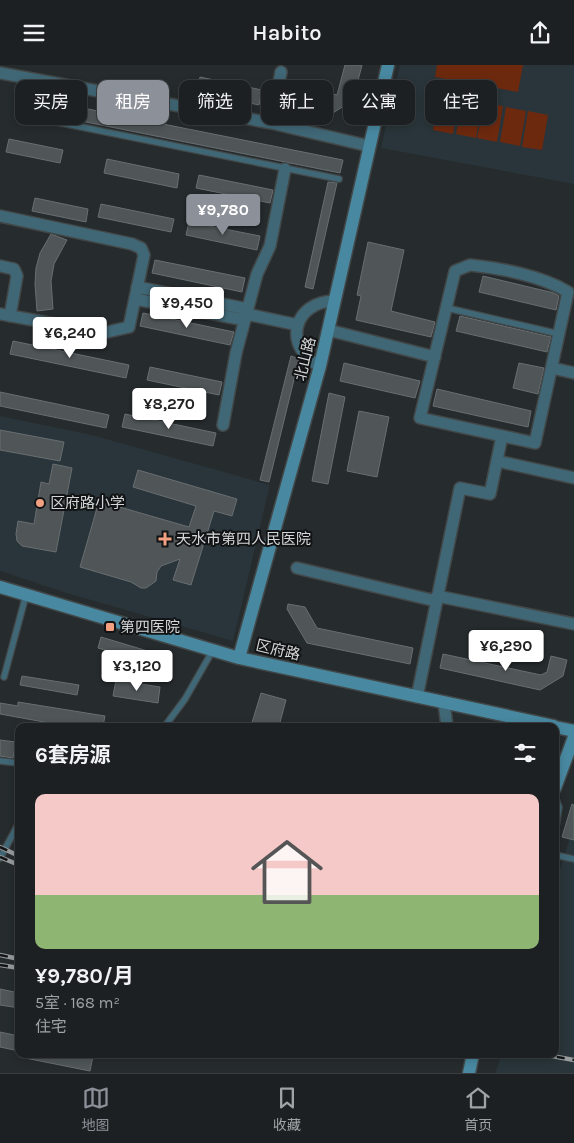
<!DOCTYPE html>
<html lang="zh">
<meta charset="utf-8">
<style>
body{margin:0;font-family:Karla,"Noto Sans SC",sans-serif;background:#25282a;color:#f1f3f6;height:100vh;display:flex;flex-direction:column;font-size:19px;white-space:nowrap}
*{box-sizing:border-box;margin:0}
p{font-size:16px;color:#a0a3a5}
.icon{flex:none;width:28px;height:28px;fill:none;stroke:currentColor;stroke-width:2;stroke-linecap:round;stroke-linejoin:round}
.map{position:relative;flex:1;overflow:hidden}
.details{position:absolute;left:15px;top:658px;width:544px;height:335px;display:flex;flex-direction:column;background:#1c2022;border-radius:10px;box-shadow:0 2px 8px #0003,0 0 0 1px #3a3e40}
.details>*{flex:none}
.banner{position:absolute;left:15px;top:15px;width:545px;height:45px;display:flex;gap:10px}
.price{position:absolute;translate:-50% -42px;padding:0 11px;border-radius:5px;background:#fff;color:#222;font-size:16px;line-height:32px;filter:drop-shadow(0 1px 2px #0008)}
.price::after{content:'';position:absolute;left:50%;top:30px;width:15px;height:11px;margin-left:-8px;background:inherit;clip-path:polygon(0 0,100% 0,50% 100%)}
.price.on{background:#8c9099;color:#fff}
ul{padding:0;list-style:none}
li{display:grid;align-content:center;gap:10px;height:265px;padding:0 20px}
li+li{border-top:1px solid #3a3e40}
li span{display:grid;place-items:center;height:155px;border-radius:10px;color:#555}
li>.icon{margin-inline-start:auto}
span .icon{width:90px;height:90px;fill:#fffc;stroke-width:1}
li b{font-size:21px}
h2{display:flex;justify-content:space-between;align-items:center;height:60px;padding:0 20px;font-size:21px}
.chip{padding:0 18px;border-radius:10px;background:#1c2022;box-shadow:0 2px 8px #0003,0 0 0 1px #3a3e40;font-size:18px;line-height:45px}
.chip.on{background:#8c9099;color:#fff}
header{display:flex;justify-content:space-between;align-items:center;height:65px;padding:0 20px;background:#1c2022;font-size:22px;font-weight:600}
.tabs{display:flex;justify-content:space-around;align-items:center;height:70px;border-top:1px solid #3a3e40;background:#1c2022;font-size:14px;color:#a0a3a5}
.tabs a{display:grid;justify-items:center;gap:2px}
.tabs .on{color:#8c9099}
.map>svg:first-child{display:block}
.built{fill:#29353a}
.green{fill:#6d290e}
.building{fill:#505658;stroke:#686e71}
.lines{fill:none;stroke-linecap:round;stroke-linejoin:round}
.lane-casing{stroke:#424748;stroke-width:8}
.street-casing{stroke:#424748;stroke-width:14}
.secondary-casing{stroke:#424748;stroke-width:15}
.lane{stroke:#406776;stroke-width:5.5}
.street{stroke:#406776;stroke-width:11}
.secondary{stroke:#4889a1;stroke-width:12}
.rail-casing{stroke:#979b9c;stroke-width:4.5}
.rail{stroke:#111314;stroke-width:2.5;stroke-dasharray:8;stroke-linecap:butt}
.poi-dot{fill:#f3a082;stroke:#111314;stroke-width:2}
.labels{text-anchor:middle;stroke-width:4;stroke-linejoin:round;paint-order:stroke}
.street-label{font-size:15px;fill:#d4d7d8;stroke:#111314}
.poi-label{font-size:15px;fill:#d4d7d8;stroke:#111314;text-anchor:start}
</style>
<header><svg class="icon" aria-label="menu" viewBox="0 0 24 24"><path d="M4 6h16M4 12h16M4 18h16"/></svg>Habito<svg class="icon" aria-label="share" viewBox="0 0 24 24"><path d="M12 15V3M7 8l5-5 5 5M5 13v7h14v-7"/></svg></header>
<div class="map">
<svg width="574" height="1008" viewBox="0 0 574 1008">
<rect width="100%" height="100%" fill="#262b2d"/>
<!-- built -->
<path class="built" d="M400 0H574V119L381 83Z
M0 351 92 370 270 420 233 576 63 527 0 506Z
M574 759V1008H495L502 989H555V821Z"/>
<!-- green -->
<path class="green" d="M437 0H523L518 27 435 12Z
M439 30 459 33 453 69 433 65Z
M462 34 482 38 476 73 456 69Z
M484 38 503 41 497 77 477 73Z
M506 42 526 46 520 81 500 77Z
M528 46 548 50 542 85 522 82Z"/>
<!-- building -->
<path class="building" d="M345 0H362L353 35 333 48 283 36 286 18 337 30Z
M200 12 262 25 259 40 197 27Z
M23 31 343 95 340 108 21 44Z
M9 74 63 85 60 98 6 87Z
M107 94 179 109 177 123 104 108Z
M199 110 273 125 270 138 196 123Z
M328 117 337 118 313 224 305 222Z
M35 133 88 144 86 157 32 146Z
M101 139 174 154 171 167 98 152Z
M189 157 260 171 257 185 186 170Z
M51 169 67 175 54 199 51 216 53 244 37 246 35 219 36 203 40 188Z
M368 177 404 185 391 246 435 257 431 272 356 255 361 231 357 230Z
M155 195 245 213 242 227 152 208Z
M483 211 554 228 559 231 556 245 479 227Z
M143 248 234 267 230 280 140 261Z
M460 251 551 272 547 287 456 266Z
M13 276 129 300 126 313 10 289Z
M291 291 299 294 269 417 260 415Z
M344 298 420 316 415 333 340 316Z
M519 298 544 303 538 329 513 323Z
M150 302 222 317 219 330 147 315Z
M437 324 531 346 528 362 433 341Z
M0 327 109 350 106 363 0 341Z
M329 328 345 332 328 419 312 416Z
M359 346 389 352 377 412 347 406Z
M125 349 216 368 213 381 122 362Z
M0 365 64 377 60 396 0 385Z
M53 399 72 403 56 487 22 481 17 476 16 469 18 456 34 459 41 417 49 419Z
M138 405 237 434 232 451 214 446 191 520 173 515 180 494 161 501 157 507 156 516 146 523H141L131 517 80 502 99 436 189 462 196 441 133 422Z
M288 539 305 542 317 563 413 583 410 599 307 578 287 544Z
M101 572 151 587 148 598 98 583Z
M443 589 541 610 547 607 551 591 567 595 563 611 540 625 440 603Z
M22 611 79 620 77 630 20 620Z
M116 615 160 622 158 638 113 631Z
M261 628 286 635 279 661H251Z
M18 637 105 651 103 661H66L0 649V638L18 641Z
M0 675 16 677 13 693 0 691Z
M572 739 574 740V775L562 772Z
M0 924 19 928V943L0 940Z
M0 967 19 971V986L0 982Z
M20 989H80L93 991 90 1006 20 992Z"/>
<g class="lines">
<defs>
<path id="lane" d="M22 50 339 114
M447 243 559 269
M4 612 26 530
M165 661 185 634 213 585
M0 696 19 698
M555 732 559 742 555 768
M555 790 574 794
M0 793 19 758"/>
<path id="street" d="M0 8 271 58 369 81
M271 58 281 7
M0 151 132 179 141 183 144 190 129 262 103 268 0 249
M470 200C500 203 542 211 568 227L535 378 420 353 455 206Z
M0 201 14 204 17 211 10 251
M137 222 248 244
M135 234 245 255
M246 249 298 260
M328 265 435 292
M320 301C282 282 293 236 335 236
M552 303 574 308
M223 360 236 288 257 209 270 181 285 104
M497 396 574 413
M297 503 436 536
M437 531 574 559
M417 632 460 423 490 429 502 371
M444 638 447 661"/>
<path id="secondary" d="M0 522 239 593 554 661
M239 593 320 301 388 0
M555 662 574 666
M555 723 574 672
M469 1008 473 989"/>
</defs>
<!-- lane casing -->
<use href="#lane" class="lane-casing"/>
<!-- street casing -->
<use href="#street" class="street-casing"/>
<!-- secondary casing -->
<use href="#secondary" class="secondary-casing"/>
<!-- lane -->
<use href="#lane" class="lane"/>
<!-- street -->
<use href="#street" class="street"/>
<!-- secondary -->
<use href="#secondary" class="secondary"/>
<defs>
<path id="rail" d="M0 782 19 791
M0 792 19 800
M0 890 19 894
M0 900 19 903
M541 989 574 995"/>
</defs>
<!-- rail casing -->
<use href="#rail" class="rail-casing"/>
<!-- rail -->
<use href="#rail" class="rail"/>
</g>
<!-- markers -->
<g class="poi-dot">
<circle cx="40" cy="438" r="5"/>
<path d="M162.5 466.5h5v5h5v5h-5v5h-5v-5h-5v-5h5z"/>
<rect x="105" y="557" width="10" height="10" rx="2.5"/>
</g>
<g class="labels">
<!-- street labels -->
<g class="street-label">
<text transform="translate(305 294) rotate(-76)" y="5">北山路</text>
<text transform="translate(278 585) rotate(13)" y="5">区府路</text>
</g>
<!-- poi labels -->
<g class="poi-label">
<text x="50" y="443">区府路小学</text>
<text x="176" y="479">天水市第四人民医院</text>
<text x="120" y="567">第四医院</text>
</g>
</g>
</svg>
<b class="price on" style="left:223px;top:171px">¥9,780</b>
<b class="price" style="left:187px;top:264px">¥9,450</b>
<b class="price" style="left:70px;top:294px">¥6,240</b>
<b class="price" style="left:169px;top:365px">¥8,270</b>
<b class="price" style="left:506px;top:607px">¥6,290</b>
<b class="price" style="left:137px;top:627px">¥3,120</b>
<div class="banner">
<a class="chip">买房</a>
<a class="chip on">租房</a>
<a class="chip">筛选</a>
<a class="chip">新上</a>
<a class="chip">公寓</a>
<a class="chip">住宅</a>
</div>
<section class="details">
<h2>6套房源<svg class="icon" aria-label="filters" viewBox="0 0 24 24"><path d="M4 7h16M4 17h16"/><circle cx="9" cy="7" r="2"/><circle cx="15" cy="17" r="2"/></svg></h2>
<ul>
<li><span style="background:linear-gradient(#f6c9c9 65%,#8fb573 0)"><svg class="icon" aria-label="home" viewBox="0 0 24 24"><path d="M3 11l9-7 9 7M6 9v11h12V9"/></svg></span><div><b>¥9,780/月</b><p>5室 · 168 m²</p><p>住宅</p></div></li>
</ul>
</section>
</div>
<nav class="tabs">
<a class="on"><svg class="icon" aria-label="map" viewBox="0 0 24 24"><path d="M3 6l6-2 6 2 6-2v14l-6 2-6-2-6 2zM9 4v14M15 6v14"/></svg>地图</a>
<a><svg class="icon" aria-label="saved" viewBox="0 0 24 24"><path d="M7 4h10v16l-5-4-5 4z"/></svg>收藏</a>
<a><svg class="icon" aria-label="home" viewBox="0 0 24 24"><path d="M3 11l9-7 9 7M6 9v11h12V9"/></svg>首页</a>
</nav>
